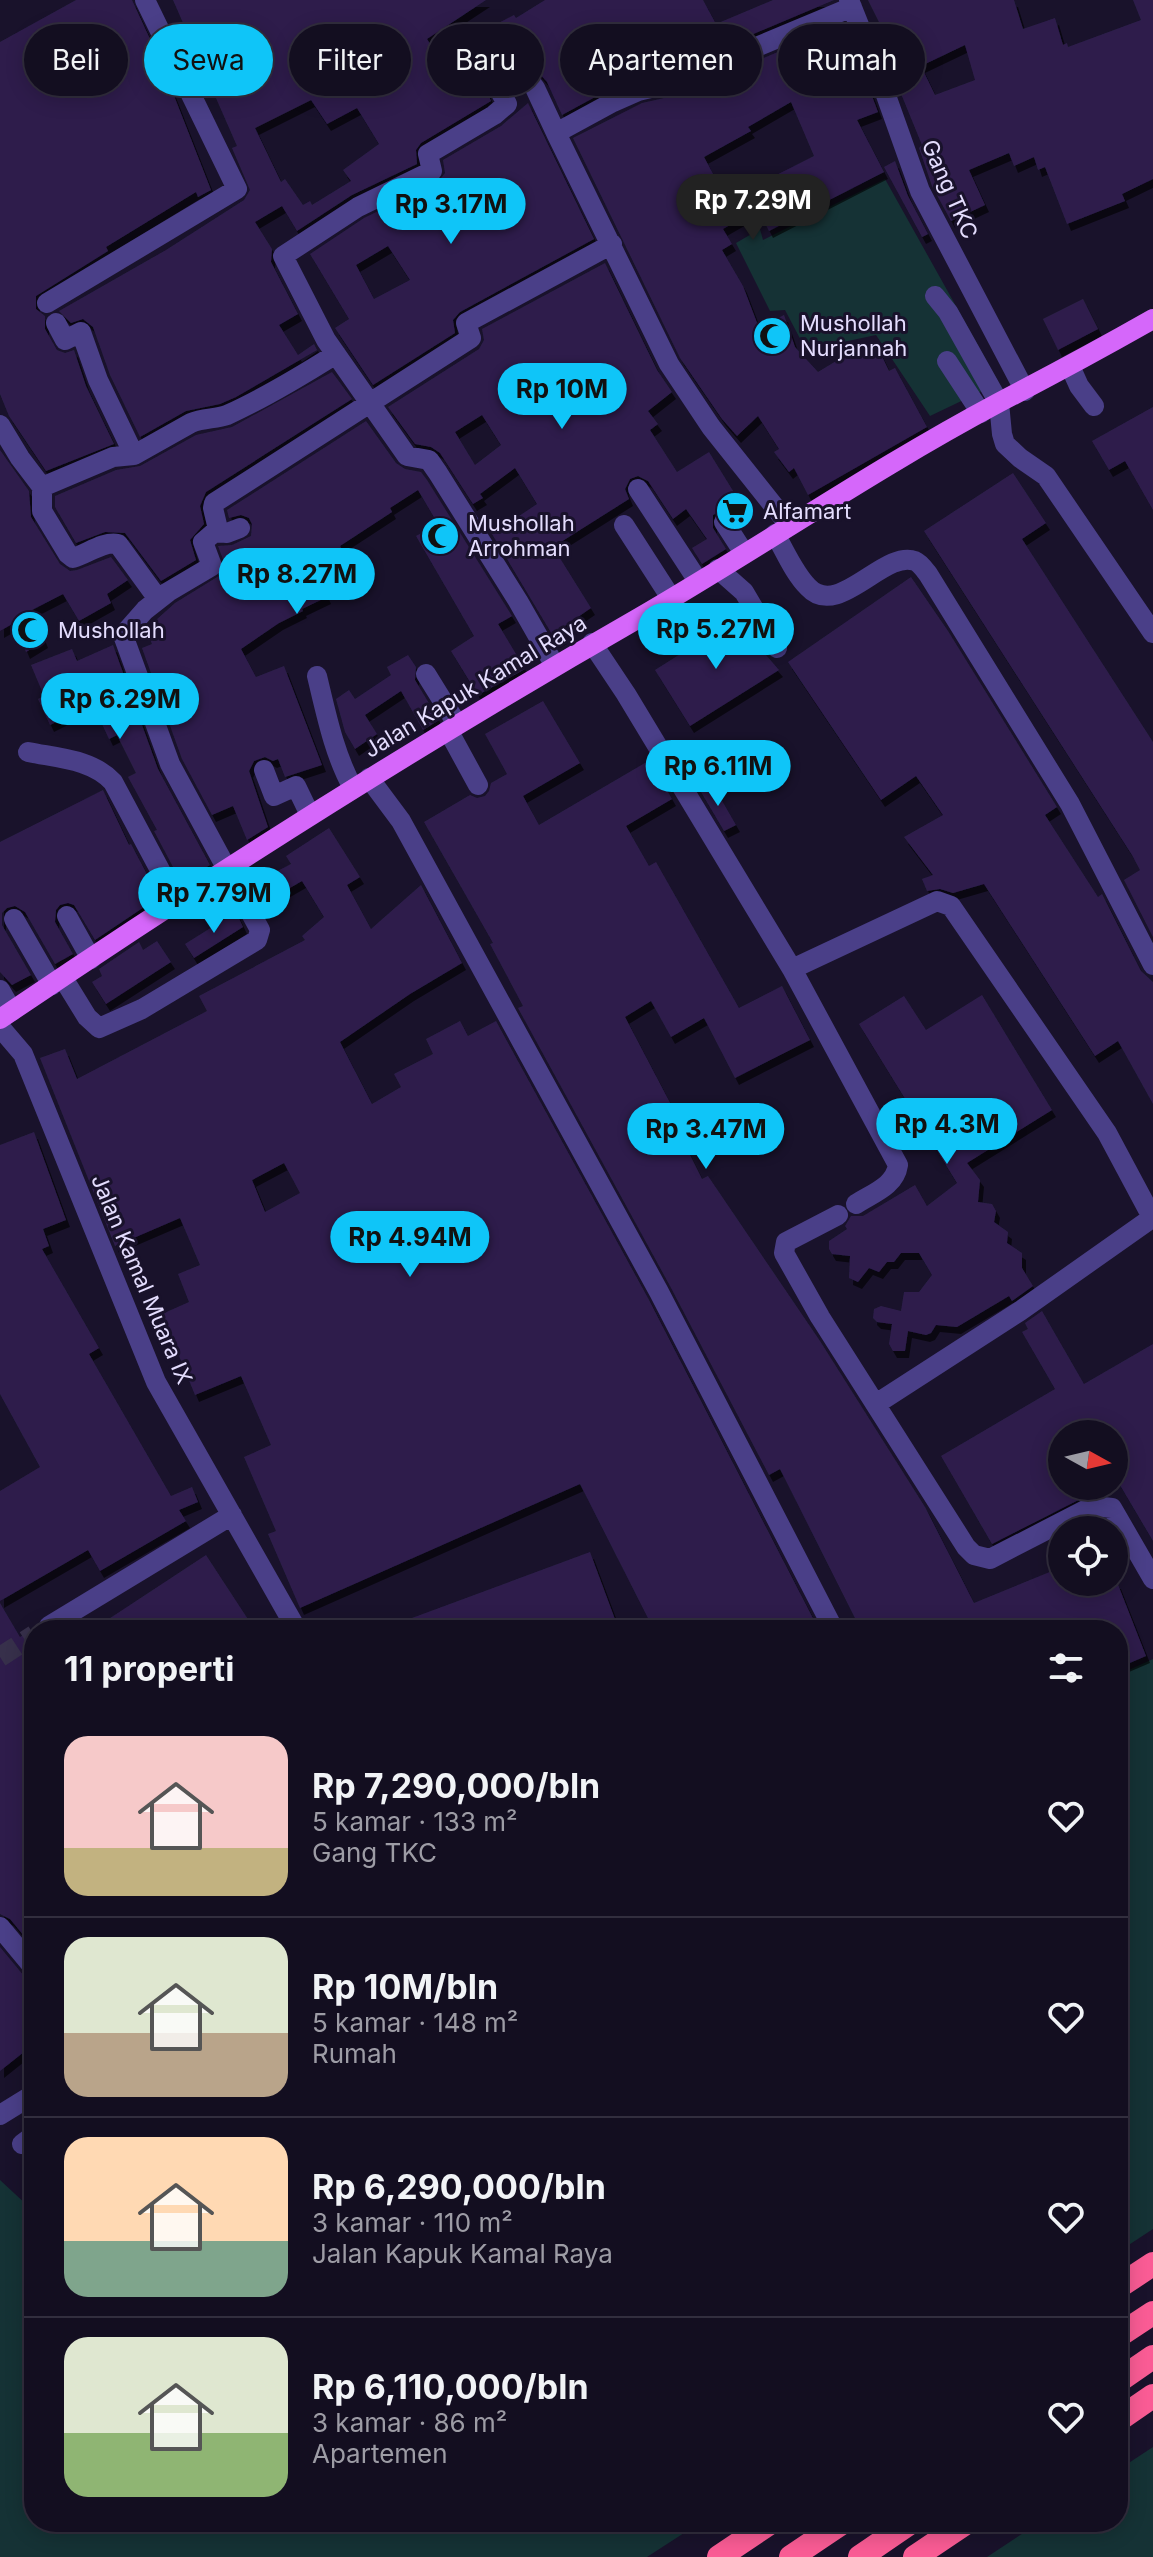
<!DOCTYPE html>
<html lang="id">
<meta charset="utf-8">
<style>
body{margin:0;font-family:Inter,sans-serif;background:#201c2d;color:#f1f3f6;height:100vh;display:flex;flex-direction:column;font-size:30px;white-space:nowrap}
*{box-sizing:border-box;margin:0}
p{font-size:26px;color:#9d9ca5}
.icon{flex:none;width:44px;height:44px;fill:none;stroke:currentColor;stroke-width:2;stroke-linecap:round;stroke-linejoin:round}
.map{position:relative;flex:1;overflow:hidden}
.drawer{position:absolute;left:24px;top:1620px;width:1104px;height:912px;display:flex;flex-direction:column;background:#130e20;border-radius:32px;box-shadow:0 4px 20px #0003,0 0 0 2px #322e3e}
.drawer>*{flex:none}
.banner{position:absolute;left:24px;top:24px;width:1106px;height:72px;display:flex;gap:16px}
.needle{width:52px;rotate:98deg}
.controls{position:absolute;left:1048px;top:1420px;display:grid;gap:16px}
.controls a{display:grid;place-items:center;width:80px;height:80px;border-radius:50%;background:#130e20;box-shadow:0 4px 20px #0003,0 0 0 2px #322e3e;font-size:40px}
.price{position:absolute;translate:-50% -68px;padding:0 18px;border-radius:28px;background:#0fc5f8;color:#111;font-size:26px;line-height:52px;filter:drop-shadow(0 2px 4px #0008)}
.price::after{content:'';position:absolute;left:50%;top:48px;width:24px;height:18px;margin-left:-12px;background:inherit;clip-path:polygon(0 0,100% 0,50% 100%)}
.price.selected{background:#222;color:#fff}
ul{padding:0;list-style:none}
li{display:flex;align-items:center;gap:24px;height:200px;padding:0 40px}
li+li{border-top:2px solid #322e3e}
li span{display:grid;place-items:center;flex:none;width:224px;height:160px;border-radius:24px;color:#555}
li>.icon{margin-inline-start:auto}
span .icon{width:96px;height:96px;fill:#fffc;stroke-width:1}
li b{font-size:34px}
h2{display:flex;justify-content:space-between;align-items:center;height:96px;padding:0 40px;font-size:34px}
.pill{padding:0 28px;border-radius:36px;background:#130e20;box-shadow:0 4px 20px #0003,0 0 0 2px #322e3e;font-size:28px;line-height:72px}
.pill.selected{background:#0fc5f8;color:#111}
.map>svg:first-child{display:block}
.green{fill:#153235}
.building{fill:#2d1f4b;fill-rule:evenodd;filter:url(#shadow)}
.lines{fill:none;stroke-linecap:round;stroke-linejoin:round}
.minor-tunnel{stroke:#37304b;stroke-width:20;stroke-dasharray:20 10;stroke-linecap:butt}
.minor{stroke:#4a3f88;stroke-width:20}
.major{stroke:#d567fa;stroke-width:20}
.highway{stroke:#fa5c95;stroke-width:24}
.labels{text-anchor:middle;stroke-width:6;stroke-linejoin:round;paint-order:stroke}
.street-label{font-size:22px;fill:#e4ddfe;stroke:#19122b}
.poi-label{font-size:22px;fill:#e4ddfe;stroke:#19122b;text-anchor:start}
</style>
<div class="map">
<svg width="1153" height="2557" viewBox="0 0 1153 2557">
<defs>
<filter id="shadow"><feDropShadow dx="4" dy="7" stdDeviation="0" flood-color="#0009"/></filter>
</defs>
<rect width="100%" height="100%" fill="#19122b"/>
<!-- green -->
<path class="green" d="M885 179 999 383 930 416 876 335 806 350 785 310 770 311 736 243 760 229 763 240Z
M1153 1659V2229L1118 2252V1675Z
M0 2180 28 2206 34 2219V2522H701L647 2557H0Z
M1153 2447V2557H987L1040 2522H1118V2470Z"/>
<!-- building -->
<path class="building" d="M76 0H132L162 65 211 190 198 197 196 192 106 247 108 251 36 296V309L45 316V329L57 350 65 353 74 350 86 386 114 444 46 471 9 416 0 394V42Z
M173 0H486L427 39 437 55 514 15 516 18 545 0H703L716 24 773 0H834L675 67 663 39 655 36 648 37 641 48 650 75 608 90 562 115 547 82 531 64 521 63 518 57 483 77 489 85 487 92 491 101 421 143 416 150 417 164 352 195 297 231 282 206 255 222 272 249 271 262 298 314 279 325 298 355 314 344 317 350 236 397 220 404 186 411 140 437 110 375 93 327 83 319 71 323 59 311 166 250 244 200 250 190 232 148 237 146ZM311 100 327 124 357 108 379 144 343 170 351 181 312 205 310 201 303 205 285 179 281 182 255 128Z
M868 0H1014L1023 29 1055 18 1063 45 1067 43 1068 47 1141 20 1133 0H1153V179L1122 194 1125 201 1067 224 1045 167 1038 170 1034 157 1014 166 1009 153 969 170 985 205 951 221 932 186 919 148 922 145 877 35 884 32ZM965 45 975 80 935 95 921 66Z
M845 24 878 112 857 120 884 172 769 231 758 209 723 229 732 244 722 250 743 286 759 328 784 315 795 347 818 372 846 355 848 359 876 344 889 371 895 368 927 427 808 495 794 468 789 472 774 452 779 449 758 416 737 436 722 419 680 358 573 138 642 103 673 96ZM791 102 814 156 727 200 704 157 751 131 748 127Z
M528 103 594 239 460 312 453 320 455 333 373 385 335 328 349 319 310 254 364 218 438 182 445 173 443 160 501 126ZM388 246 410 280 374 299 356 265Z
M895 161 908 196 928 234 922 237 884 167Z
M605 263 657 370 672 392 648 411 658 424 650 430 677 472 709 452 735 494 737 492 747 506 734 514 724 509 713 515V528L726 549 702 564 692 548 707 539 686 509 673 519 648 481 638 476 630 479 625 489 629 499 553 547 591 608 559 630 563 637 556 641 492 534 537 504 515 468 480 494 483 498 473 504 440 453 431 447 415 444 388 407 479 349 484 340 482 329ZM482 415 501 445 475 465 455 432Z
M1083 299 1098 329 1058 350 1043 319Z
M332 372 352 399 206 492 200 506 204 524 190 540 196 560 161 581 125 533 105 532 76 543 55 507V496L116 470 140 466 196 435 232 427Z
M1153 407V510L1125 461 1109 470 1092 441Z
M366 421 396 463 405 469 421 472 427 480 512 616 498 624 525 669 478 695 451 651 474 636 416 536 438 524 418 490 390 508 392 512 340 546 354 574 324 590 327 597 302 609 303 611 279 623 241 649 256 677 284 666 322 765 285 777 278 759 273 761 265 757 254 761 249 771 268 827 247 840 233 806 212 815 182 759 142 648 152 644 146 629 175 603 222 574 224 562 218 546 232 545 251 536 252 524 249 518 241 515 229 518 227 510Z
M0 450 29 491 31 517 60 564 70 571 77 570 111 557 128 580 107 594 111 603 79 621 63 594 32 610 44 641 26 652 14 623 0 631Z
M1013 473 1046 523 1022 539 1153 742V937L1124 880 1140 870 1132 855 924 531Z
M911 577 948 631 1057 807 1045 815 1098 897 1102 894 1141 971 1153 982V1104L1118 1041 1095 1056 984 884 953 893 940 889 927 891 922 879 933 875 904 837 943 815 916 776 881 800 788 662Z
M742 615 766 655 779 670 690 726 655 670Z
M113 645 158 769 210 865 181 882 154 831 157 830 128 777 136 773 117 735 109 739 94 707 91 708 90 705 50 725 38 699 44 696 31 665 72 649 77 661Z
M408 655 416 667 415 680 439 720 423 730 401 691 365 715 377 734 355 749 345 732 336 699 349 690 355 699 391 675 387 667Z
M543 701 580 763 523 796 539 825 650 760 672 799 626 826 649 866 656 862 739 1008 782 986 810 1040 735 1078 704 1018 671 1037 651 1001 625 1017 678 1118 673 1121 702 1179 708 1176 820 1341 925 1507 974 1603 1062 1567V1582H1117L1146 1656 1118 1668V1630H861L780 1469 769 1475 670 1286 518 1008 523 1006 490 944 493 943 424 822 470 795 477 798 485 796 489 791 491 783 507 774 485 734Z
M713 785 736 825 724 831 701 792Z
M103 790 129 845 131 844 159 897 95 940 74 905 68 903 60 905 56 910 55 922 73 954 55 964 25 912 15 906 7 908 2 913V925L31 975 12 985 0 972V842Z
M329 828 360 877 347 885 371 929 421 885 462 963 410 994 340 1042 372 1104 401 1087 394 1074 433 1054 426 1039 460 1021 468 1036 496 1021 648 1298 819 1630H654L580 1484 300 1608 268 1534 276 1531 244 1457 271 1445 241 1376 195 1395 162 1314 189 1302 178 1274 200 1265 180 1218 115 1246 40 1058 65 1049 77 1079 207 1011 199 996 305 940 302 936 324 917 302 881 269 900 258 881 291 864 286 856ZM284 1163 300 1193 265 1212 252 1180Z
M236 912 243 927 194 958 185 944Z
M157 941 171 962 106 1004 92 982 102 976 99 969 139 942 143 950Z
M982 995 1052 1110 967 1163 980 1180 978 1202 992 1204 996 1211 994 1222 1008 1232 1007 1243 1022 1253V1268L1033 1286 1012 1301 1009 1296 957 1327 936 1325 931 1333 926 1335 908 1331 905 1351H893L889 1344 892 1324 877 1322 873 1318 874 1309 881 1306 901 1311 904 1292H919L932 1275 919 1253H901L894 1262H887L879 1272 869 1268 858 1282 849 1278 850 1256 832 1254 829 1249V1241L847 1229 845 1226 851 1216H863L915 1185 927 1206 957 1183 859 1024 904 996 926 1030Z
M34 1132 66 1220 43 1229 49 1246 42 1249 99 1348 89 1354 171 1496 192 1487 198 1502 179 1510 186 1521 100 1571 88 1550 0 1601V1491L40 1467 0 1394V1145Z
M1042 1311 1084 1384 1153 1344V1541L1114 1475V1434H1062V1486H1106L992 1544 941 1456 1055 1389 1022 1332 1028 1329 1025 1323Z
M590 1552 619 1630H385V1628Z
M206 1555 255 1630H92Z
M0 1603 20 1637 34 1628V1948L10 1919 0 1914Z
M0 1947 24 1976 34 1981V2044L0 2071Z"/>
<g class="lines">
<!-- minor-tunnel -->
<path class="minor-tunnel" d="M0 1657 34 1635"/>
<!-- minor -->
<path class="minor" d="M849 0 877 70 920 191 1025 391
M654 49 668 84
M935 296 948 312 999 403 1002 434 1005 444 1020 458 1046 476 1153 633
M47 303 237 189 145 0
M56 323 65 340 81 332 98 380 134 455 191 423C203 418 216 419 227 415 265 398 301 376 336 354
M947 361 981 413
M1070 366 1079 386 1094 406
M0 425 20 458 42 487 113 457 134 455
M42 487V511L68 554 73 558C87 554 103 541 118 544L158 599
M638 489 698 581
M724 522 744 553
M624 525 671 598
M789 525 711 427 669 364 556 133 613 102 638 91 668 84 852 7
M216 532 227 533 240 528
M775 534C785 551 794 573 808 587 838 620 884 549 915 561 920 563 924 569 928 574L1070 804 1153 965
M718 569 744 592 777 648
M592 643 626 694 792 969 898 1165C895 1186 873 1193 856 1204
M555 666 518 601 438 473 429 460 407 456 326 340 283 256 358 207 432 171 428 154 494 115 507 104 500 91 525 75 535 88 556 133
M426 674 457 724
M317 676C326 713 334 754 353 788
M448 730 478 785
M28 752C57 758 92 759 113 782L176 900
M264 770 274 796 296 786 310 815
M369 778 401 821 659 1292 834 1630
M67 916 91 959
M14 919 52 985
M792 969 937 901 951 906 1107 1133 1153 1219
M63 978 87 1017 99 1028 142 1009 257 940 260 930 170 764 123 635 145 610 168 592 212 566 203 542 218 529 213 508 214 503 471 338 466 323 612 244
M0 990 12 1011
M0 1027 23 1054 156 1382 297 1630
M838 1215 786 1242 784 1253 820 1317 966 1547 974 1555 990 1559 1093 1506 1112 1508 1153 1579
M876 1404 1020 1311 1152 1218
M49 1626 232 1515
M0 1927 34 1968
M0 2115 34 2094
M22 2144 34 2135"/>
<!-- major -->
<path class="major" d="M0 1019C208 878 419 744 637 619 758 549 874 469 998 403 1050 376 1102 348 1153 319"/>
<!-- highway -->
<path class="highway" d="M1118 2287 1153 2264
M1118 2336 1153 2313
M1118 2381 1153 2357
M1118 2420 1153 2396
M719 2557 771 2522
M791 2557 843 2522
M860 2557 911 2522
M915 2557 967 2522"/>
</g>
<!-- icons -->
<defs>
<symbol id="mosque-disc" viewBox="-11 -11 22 22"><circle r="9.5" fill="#0fc5f8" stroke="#19122b"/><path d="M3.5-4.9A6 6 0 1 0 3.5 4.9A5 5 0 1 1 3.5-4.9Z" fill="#111"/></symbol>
<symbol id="supermarket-disc" viewBox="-11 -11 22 22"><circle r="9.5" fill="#0fc5f8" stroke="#19122b"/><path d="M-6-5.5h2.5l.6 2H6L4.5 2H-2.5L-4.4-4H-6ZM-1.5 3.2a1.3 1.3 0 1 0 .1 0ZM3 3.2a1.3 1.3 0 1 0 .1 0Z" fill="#111"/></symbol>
</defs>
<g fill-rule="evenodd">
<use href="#mosque-disc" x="750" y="314" width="44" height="44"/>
<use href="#supermarket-disc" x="713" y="489" width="44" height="44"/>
<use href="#mosque-disc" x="418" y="514" width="44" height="44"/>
<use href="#mosque-disc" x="8" y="608" width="44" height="44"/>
</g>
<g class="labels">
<!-- street labels -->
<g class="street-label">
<text transform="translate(950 189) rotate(66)" y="8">Gang TKC</text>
<text transform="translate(475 686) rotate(-31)" y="8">Jalan Kapuk Kamal Raya</text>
<text transform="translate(142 1279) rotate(67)" y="8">Jalan Kamal Muara IX</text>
</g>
<!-- poi labels -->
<g class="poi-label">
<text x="800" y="331">Mushollah<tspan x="800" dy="25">Nurjannah</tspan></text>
<text x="763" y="519">Alfamart</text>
<text x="468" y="531">Mushollah<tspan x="468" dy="25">Arrohman</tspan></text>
<text x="58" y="638">Mushollah</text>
</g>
</g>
</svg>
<div class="controls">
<a><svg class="needle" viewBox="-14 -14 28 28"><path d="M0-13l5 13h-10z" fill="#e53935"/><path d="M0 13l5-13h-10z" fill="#9d9ca5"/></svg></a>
<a><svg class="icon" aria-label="locate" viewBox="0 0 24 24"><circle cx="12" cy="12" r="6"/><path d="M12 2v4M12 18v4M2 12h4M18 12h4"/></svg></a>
</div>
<b class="price selected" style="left:753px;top:242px">Rp 7.29M</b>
<b class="price" style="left:451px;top:246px">Rp 3.17M</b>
<b class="price" style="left:562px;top:431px">Rp 10M</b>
<b class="price" style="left:297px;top:616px">Rp 8.27M</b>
<b class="price" style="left:716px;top:671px">Rp 5.27M</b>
<b class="price" style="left:120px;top:741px">Rp 6.29M</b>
<b class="price" style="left:718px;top:808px">Rp 6.11M</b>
<b class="price" style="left:214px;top:935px">Rp 7.79M</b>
<b class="price" style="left:947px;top:1166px">Rp 4.3M</b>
<b class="price" style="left:706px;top:1171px">Rp 3.47M</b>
<b class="price" style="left:410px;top:1279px">Rp 4.94M</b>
<div class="banner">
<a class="pill">Beli</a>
<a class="pill selected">Sewa</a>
<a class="pill">Filter</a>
<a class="pill">Baru</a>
<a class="pill">Apartemen</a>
<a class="pill">Rumah</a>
</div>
<section class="drawer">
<h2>11 properti<svg class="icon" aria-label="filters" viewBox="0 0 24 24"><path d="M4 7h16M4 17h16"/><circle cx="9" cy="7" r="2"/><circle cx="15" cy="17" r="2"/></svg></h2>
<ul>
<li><span style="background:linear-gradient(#f6c9c9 70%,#c2b280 0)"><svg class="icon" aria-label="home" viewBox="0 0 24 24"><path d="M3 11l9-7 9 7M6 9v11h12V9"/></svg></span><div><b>Rp 7,290,000/bln</b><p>5 kamar · 133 m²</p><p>Gang TKC</p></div><svg class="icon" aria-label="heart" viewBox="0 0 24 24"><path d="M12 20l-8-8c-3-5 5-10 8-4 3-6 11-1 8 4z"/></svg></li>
<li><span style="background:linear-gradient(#dfe7d0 60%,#b9a48a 0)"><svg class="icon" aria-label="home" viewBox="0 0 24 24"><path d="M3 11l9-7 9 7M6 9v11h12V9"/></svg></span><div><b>Rp 10M/bln</b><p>5 kamar · 148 m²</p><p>Rumah</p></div><svg class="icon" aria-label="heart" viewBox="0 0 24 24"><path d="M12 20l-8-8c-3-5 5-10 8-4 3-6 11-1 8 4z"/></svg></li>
<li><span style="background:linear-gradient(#ffd9b3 65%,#7fa58c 0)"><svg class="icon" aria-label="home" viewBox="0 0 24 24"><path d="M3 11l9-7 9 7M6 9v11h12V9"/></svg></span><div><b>Rp 6,290,000/bln</b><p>3 kamar · 110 m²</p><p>Jalan Kapuk Kamal Raya</p></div><svg class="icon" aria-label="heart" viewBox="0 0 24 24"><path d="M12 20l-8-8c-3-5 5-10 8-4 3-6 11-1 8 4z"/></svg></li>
<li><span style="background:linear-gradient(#dfe7d0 60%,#8fb573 0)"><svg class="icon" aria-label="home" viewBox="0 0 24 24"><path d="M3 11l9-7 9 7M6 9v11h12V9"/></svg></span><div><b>Rp 6,110,000/bln</b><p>3 kamar · 86 m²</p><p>Apartemen</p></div><svg class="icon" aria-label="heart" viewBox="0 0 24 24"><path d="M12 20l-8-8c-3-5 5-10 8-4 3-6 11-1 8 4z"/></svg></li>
</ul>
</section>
</div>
